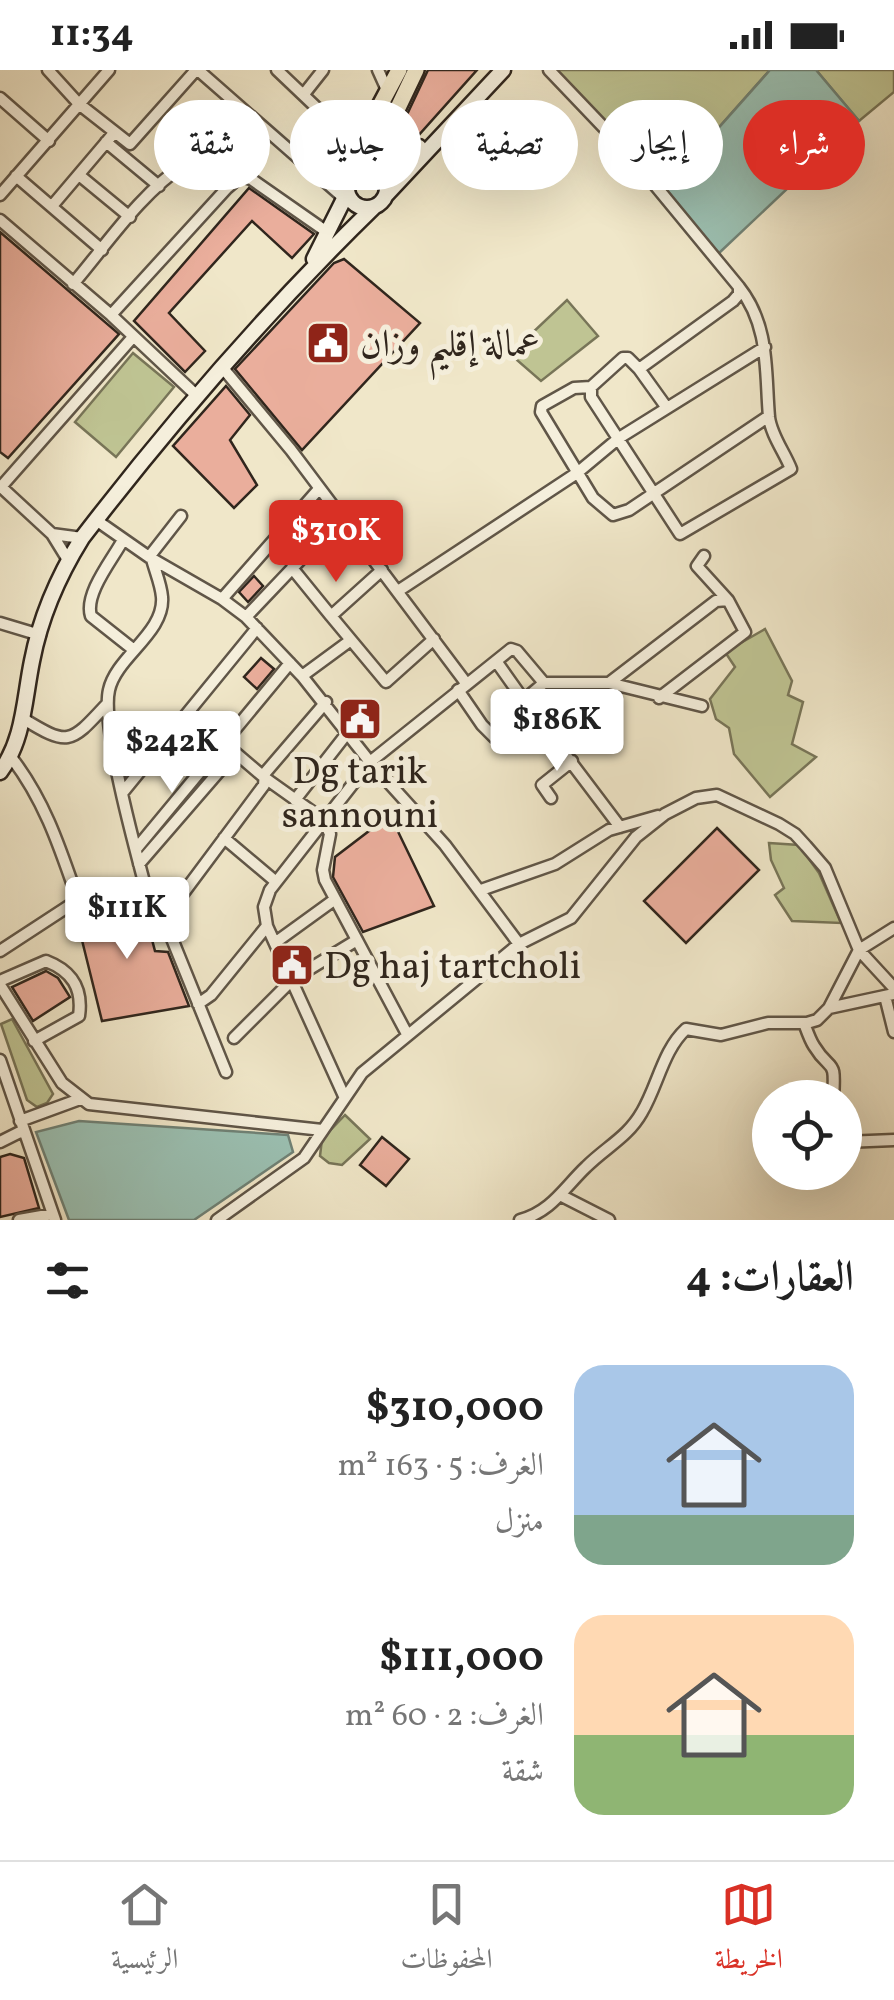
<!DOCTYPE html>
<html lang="ar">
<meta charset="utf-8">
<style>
body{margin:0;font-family:Vollkorn,Amiri,serif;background:#f2f2f2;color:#222;direction:rtl;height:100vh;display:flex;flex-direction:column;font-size:38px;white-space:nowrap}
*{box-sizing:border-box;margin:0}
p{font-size:32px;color:#767676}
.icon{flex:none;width:55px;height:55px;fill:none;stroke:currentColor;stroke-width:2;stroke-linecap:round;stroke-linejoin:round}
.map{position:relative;height:1150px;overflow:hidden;direction:ltr}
.drawer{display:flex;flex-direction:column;background:#fff;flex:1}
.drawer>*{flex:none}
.hud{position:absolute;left:30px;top:30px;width:835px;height:90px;direction:rtl;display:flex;gap:20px}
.fabs{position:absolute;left:752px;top:1010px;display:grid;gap:20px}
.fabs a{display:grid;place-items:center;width:110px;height:110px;border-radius:50%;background:#fff;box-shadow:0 10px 40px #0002;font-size:50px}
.price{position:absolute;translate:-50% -85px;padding:0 22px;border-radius:10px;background:#fff;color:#222;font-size:32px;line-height:65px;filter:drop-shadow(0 2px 5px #0008)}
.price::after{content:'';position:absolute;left:50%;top:60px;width:30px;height:22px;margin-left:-15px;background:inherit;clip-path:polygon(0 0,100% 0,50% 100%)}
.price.active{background:#d93025;color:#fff}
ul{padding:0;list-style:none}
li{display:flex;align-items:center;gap:30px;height:250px;padding:0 40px}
li span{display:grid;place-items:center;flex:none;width:280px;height:200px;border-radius:30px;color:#555}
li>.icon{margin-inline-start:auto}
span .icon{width:120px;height:120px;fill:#fffc;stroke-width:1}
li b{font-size:42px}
h2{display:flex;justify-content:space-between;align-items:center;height:120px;padding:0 40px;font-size:42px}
.tag{padding:0 35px;border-radius:45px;background:#fff;box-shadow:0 10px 40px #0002;font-size:35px;line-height:90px}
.tag.active{background:#d93025;color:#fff}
.status{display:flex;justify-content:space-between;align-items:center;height:70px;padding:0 50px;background:#fff;direction:ltr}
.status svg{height:28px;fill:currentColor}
.tab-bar{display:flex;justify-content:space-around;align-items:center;height:140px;border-top:2px solid #e0e0e0;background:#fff;font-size:28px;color:#767676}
.tab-bar a{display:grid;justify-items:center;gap:5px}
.tab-bar .active{color:#d93025}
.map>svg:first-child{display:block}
.green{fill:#bfc493;stroke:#787558;stroke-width:2.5}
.water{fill:#9bc0b2;stroke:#708276;stroke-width:2.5}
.building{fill:#eaae9c;stroke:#30261d;stroke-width:2.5}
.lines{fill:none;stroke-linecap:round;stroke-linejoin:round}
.street-casing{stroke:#605648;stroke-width:15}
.secondary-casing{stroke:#30261d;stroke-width:19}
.primary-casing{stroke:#30261d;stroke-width:20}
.street{stroke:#f5efdc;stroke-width:10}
.secondary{stroke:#f5efdc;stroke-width:14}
.primary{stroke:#f0e7c9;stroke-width:15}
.labels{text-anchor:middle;stroke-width:10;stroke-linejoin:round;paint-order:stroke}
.poi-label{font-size:38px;fill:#30261d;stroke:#f5efdc;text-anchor:start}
</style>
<div class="status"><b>11:34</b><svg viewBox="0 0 49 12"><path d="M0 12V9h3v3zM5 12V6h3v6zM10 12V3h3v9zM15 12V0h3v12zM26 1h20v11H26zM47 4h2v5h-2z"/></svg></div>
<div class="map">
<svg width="894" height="1150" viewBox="0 0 894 1150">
<rect width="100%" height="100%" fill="#f0e7c9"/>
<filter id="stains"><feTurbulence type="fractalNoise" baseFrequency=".002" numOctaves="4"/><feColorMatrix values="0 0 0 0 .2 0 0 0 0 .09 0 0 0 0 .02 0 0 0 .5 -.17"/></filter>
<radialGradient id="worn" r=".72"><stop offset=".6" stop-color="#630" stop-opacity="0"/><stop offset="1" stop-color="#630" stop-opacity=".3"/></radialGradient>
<!-- green -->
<path class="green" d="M549 0H770L658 126Z
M816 0H894V22L859 51Z
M567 230 598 266 541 311 510 284Z
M133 283 174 317 116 387 75 352Z
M765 559 792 611 788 625 803 632 792 674 816 687 770 727 734 684 729 658 716 649 710 629 735 597 725 582Z
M769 773 799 775 819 803 841 853 792 851 775 825 784 818 771 790Z
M12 949 53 1024 47 1033 37 1037 27 1030 1 954Z
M345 1045 370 1069 342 1095 329 1093 320 1086 322 1069Z"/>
<!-- water -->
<path class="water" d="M770 0H816L859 51 718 184 678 151 658 126Z
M79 1051 288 1065 293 1082 194 1150H69L36 1062Z"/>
<!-- building -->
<path class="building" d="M428 0H477L417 67 399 81 394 78 395 70Z
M249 118 314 164 292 188 252 151 169 243 205 281 185 302 134 251Z
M0 162 119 264 8 388 0 382Z
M344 189 420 253 302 380 235 299 334 193Z
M226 316 250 345 230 370 257 415 234 438 173 376Z
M254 506 263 516 248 532 239 522Z
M261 588 274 599 257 619 244 607Z
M390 745 434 836 363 862 333 807 335 787Z
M717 758 759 800 686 873 644 831Z
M140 824 155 881 168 882 189 936 102 951 75 842Z
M46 901 58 908 70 927 33 951 12 917Z
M382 1067 409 1089 386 1116 360 1095Z
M10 1084 24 1088 39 1138 0 1147V1087Z"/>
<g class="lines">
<defs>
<path id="street" d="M48 0 79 34 130 74 196 0
M198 0 344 128
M277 0 360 79
M378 0 387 20
M549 0 631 86 739 217V224L733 231 639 299 628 288H623L591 317V327L680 464 791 399C785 383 771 365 769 347 765 301 770 256 739 217
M304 24 323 0
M0 28 49 71
M106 72 159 116
M79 105 130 147
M16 106 102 180
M0 125 109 0
M52 136 114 63
M0 150 111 245
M73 214C107 174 141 123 185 94L196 104 203 103 246 43
M222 297 291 380 466 613
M639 299 667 338
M591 317 574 318 542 336 541 342 593 428 613 445 629 440 769 346
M196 325 111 245 227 118 241 106 251 109 327 162
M0 416 52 464 68 490
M0 418 133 267
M96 450 149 487 222 529 246 547 302 606 370 692 445 775 519 874 571 848 636 767 665 744 696 728 717 725 779 754 795 764 806 776 825 798 859 880 894 918
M52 464 82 468
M123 470C112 490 84 524 91 546L134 580
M704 486 697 496 727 529
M149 487 181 446
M292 498 331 546 382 500
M398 521 577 403 619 368 765 277
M222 529 318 420
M331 546 386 612 434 569
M246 547 341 447
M0 553 40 565
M302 606 351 570
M544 613 524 630 620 757
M609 613 716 531 728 530 745 562 659 628
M458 620 482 655 495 668C506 668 523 653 531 645L530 639 496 591
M22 648C69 677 70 674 107 634
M179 654 214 686
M224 673 265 708 324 750 330 764 323 800 325 810 407 964
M11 687C45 731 60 778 78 830L144 812C134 774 101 654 109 620 116 587 165 563 162 527 161 514 155 501 152 489
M123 722 257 558
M551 728 542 715 572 691
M295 730 348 662
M224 768 275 811
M136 779 290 593
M139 794 235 683
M144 812 164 849 226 1002
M481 820 555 794 609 760 658 746
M164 849 264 715 265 703 326 632
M894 858 859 880 829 938 894 924
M276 872 334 830
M0 881 78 830
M0 911 46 891C72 901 83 918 79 946L34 971
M0 915 62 1013 89 1034 322 1060
M885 926 894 962
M198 934 211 925 267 856
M804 953C807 961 810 970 814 976 831 1004 836 985 833 1028
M234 968 293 909 357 870
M0 990 55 1150
M344 1026 267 856 264 837 270 820 370 692 511 579 517 581 544 613H609L702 636
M20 1051 80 1029
M0 1072 24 1060
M845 1072 894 1070
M560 1125 609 1150
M19 1150 53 1144
M217 1150 304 1088 362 1003 519 874
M520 1150C551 1142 564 1118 586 1097 606 1077 628 1067 642 1042 658 1015 663 980 686 959L721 965 768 953H807L817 950 829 938"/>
<path id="secondary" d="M347 118a20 20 0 1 1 40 0a20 20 0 1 1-40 0Z
M385 109 419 77
M386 125 503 0
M314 189 347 123
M0 702C24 670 24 630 32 591 40 549 59 505 82 468 172 351 268 240 374 137"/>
<path id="primary" d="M379 102 384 67 416 0
M353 103 368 58 399 0"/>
</defs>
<!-- street casing -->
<use href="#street" class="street-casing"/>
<!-- secondary casing -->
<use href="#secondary" class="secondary-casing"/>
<!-- primary casing -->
<use href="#primary" class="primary-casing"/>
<!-- street -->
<use href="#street" class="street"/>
<!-- secondary -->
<use href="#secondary" class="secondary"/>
<!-- primary -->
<use href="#primary" class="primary"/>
</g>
<!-- icons -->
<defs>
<symbol id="civic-square" viewBox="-11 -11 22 22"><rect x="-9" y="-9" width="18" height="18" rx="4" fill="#8f2418" stroke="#f5efdc"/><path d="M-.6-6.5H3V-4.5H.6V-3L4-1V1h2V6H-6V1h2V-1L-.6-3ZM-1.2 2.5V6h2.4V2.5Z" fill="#fff"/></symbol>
</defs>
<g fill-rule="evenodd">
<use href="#civic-square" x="303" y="248" width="50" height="50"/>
<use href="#civic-square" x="335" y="624" width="50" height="50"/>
<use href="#civic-square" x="267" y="870" width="50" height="50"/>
</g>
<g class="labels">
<!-- poi labels -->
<g class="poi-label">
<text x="360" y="286">عمالة إقليم وزان</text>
<text x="360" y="713" text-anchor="middle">Dg tarik<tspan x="360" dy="44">sannouni</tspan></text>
<text x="324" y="908">Dg haj tartcholi</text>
</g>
</g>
<rect width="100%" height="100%" filter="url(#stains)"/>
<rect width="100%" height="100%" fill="url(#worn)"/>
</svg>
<div class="fabs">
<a><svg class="icon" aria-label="locate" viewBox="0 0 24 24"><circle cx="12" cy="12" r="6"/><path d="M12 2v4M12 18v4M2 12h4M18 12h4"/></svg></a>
</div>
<b class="price active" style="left:336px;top:515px">$310K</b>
<b class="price" style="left:557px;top:704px">$186K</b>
<b class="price" style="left:172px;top:726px">$242K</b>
<b class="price" style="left:127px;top:892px">$111K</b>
<div class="hud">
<a class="tag active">شراء</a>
<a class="tag">إيجار</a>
<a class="tag">تصفية</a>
<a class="tag">جديد</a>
<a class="tag">شقة</a>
</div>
</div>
<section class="drawer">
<h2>العقارات: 4<svg class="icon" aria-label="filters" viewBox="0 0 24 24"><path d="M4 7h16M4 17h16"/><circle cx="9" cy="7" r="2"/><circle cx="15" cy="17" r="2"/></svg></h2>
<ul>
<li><span style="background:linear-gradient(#a9c7e8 75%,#7fa58c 0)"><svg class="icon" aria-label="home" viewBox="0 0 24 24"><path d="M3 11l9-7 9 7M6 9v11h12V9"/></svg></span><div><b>$310,000</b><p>الغرف: 5 · 163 m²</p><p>منزل</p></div></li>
<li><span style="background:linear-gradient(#ffd9b3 60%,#8fb573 0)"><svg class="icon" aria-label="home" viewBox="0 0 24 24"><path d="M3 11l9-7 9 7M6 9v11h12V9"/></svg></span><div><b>$111,000</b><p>الغرف: 2 · 60 m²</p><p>شقة</p></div></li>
</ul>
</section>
<nav class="tab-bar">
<a class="active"><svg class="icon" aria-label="map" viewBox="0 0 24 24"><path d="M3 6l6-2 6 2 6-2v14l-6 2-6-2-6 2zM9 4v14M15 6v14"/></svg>الخريطة</a>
<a><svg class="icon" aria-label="saved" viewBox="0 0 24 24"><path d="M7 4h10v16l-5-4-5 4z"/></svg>المحفوظات</a>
<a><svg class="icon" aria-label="home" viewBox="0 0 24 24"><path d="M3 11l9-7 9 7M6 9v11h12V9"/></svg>الرئيسية</a>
</nav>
